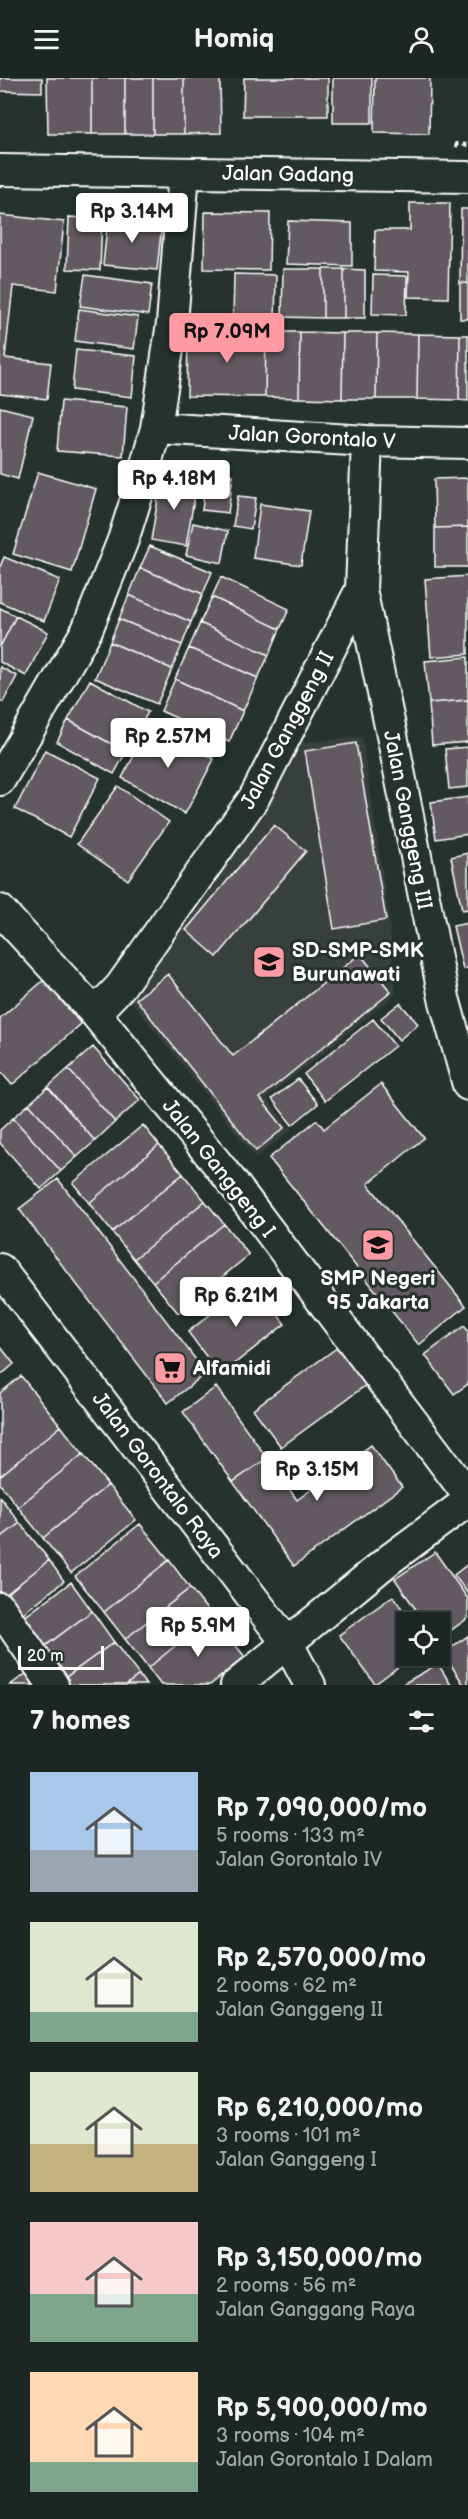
<!DOCTYPE html>
<meta charset="utf-8">
<style>
body{margin:0;font-family:"Balsamiq Sans",sans-serif;background:#252e2a;color:#f1f3f6;height:100vh;display:flex;flex-direction:column;font-size:22px;white-space:nowrap}
*{box-sizing:border-box;margin:0}
p{font-size:20px;color:#a0a5a5}
.icon{flex:none;width:33px;height:33px;fill:none;stroke:currentColor;stroke-width:2;stroke-linecap:round;stroke-linejoin:round}
.map{position:relative;height:1607px;overflow:hidden}
.details{display:flex;flex-direction:column;background:#1c2622;flex:1}
.details>*{flex:none}
.buttons{position:absolute;left:396px;top:1534px;display:grid;gap:12px}
.buttons a{display:grid;place-items:center;width:54px;height:54px;border-radius:0px;background:#1c2622;box-shadow:0 2px 4px #0004,0 0 0 2px #3a4340;font-size:30px}
.scale{position:absolute;left:18px;bottom:15px;width:86px;box-sizing:border-box;padding-left:6px;border:3px solid #fff;border-top:0;font-size:16px;line-height:21px;white-space:nowrap;color:#fff;-webkit-text-stroke:4px #26332d;paint-order:stroke}
.price{position:absolute;translate:-50% -51px;padding:0 14px;border-radius:6px;background:#fff;color:#222;font-size:20px;line-height:39px;filter:drop-shadow(0 2px 3px #0008)}
.price::after{content:'';position:absolute;left:50%;top:36px;width:18px;height:14px;margin-left:-9px;background:inherit;clip-path:polygon(0 0,100% 0,50% 100%)}
.price.on{background:#ff9aa2;color:#111}
ul{padding:0;list-style:none}
li{display:flex;align-items:center;gap:18px;height:150px;padding:0 30px}
li span{display:grid;place-items:center;flex:none;width:168px;height:120px;border-radius:0px;color:#555}
li>.icon{margin-inline-start:auto}
span .icon{width:72px;height:72px;fill:#fffc;stroke-width:1}
li b{font-size:26px}
h2{display:flex;justify-content:space-between;align-items:center;height:72px;padding:0 30px;font-size:26px}
header{display:flex;justify-content:space-between;align-items:center;height:78px;padding:0 30px;background:#1c2622;font-size:27px;font-weight:600}
.map>svg:first-child{display:block}
.built{fill:#383f3d}
.building{fill:#625a61;stroke:#fff;stroke-width:1.5}
.lines{fill:none;stroke-linecap:round;stroke-linejoin:round}
.minor-casing{stroke:#fff;stroke-width:34}
.path{stroke:#fff;stroke-width:4;stroke-dasharray:4.5 4.5;stroke-linecap:butt}
.minor{stroke:#26332d;stroke-width:30}
.labels{text-anchor:middle;stroke-width:6;stroke-linejoin:round;paint-order:stroke}
.street-label{font-size:21px;fill:#fff;stroke:#26332d}
.poi-label{font-size:21px;font-weight:bold;fill:#fff;stroke:#26332d;text-anchor:start}
</style>
<header><svg class="icon" aria-label="menu" viewBox="0 0 24 24"><path d="M4 6h16M4 12h16M4 18h16"/></svg>Homiq<svg class="icon" aria-label="person" viewBox="0 0 24 24"><circle cx="12" cy="8" r="4"/><path d="M4 21q1-7 8-7t8 7"/></svg></header>
<div class="map">
<svg width="468" height="1607" viewBox="0 0 468 1607">
<rect width="100%" height="100%" fill="#26332d"/>
<filter id="ink" filterUnits="userSpaceOnUse"><feTurbulence type="fractalNoise" baseFrequency=".0167" numOctaves="2"/><feDisplacementMap in="SourceGraphic" scale="12" xChannelSelector="R" yChannelSelector="G"/><feConvolveMatrix kernelMatrix="1 2 1 2 8 2 1 2 1" color-interpolation-filters="sRGB"/></filter>
<g filter="url(#ink)">
<!-- built -->
<path class="built" d="M362 659 388 833 396 916 267 1020 291 1052 256 1080 124 914 298 665Z"/>
<!-- building -->
<path class="building" d="M0 0H42V14L0 13Z
M47 0H92V56H48Z
M92 0H125V56H92Z
M125 0H153V56H125Z
M153 0H184V56H153Z
M184 0H220L221 55 184 56Z
M244 0H328V38H243Z
M333 0H372V45H333Z
M375 0H430L429 56 374 55Z
M410 125H450L448 220 408 219 409 194 374 193 375 152H410Z
M461 131H468V205H460Z
M205 134 270 135 269 192 204 191Z
M0 137 64 144 57 213 13 208 5 280 51 285 47 321 0 316Z
M69 139 102 141 100 192 67 191Z
M108 139 162 145 157 192 103 187Z
M288 143 352 145V188L286 186Z
M283 191H323V240L282 239Z
M323 191H344V240H323Z
M344 191 365 192V240H344Z
M234 196 276 197 275 244 233 243Z
M85 197 152 206 148 237 80 228Z
M373 197 407 198 406 237 372 236Z
M460 205H468V241H460Z
M79 231 138 239 134 271 75 263Z
M188 253 266 254 265 319 187 318Z
M266 254H300L299 320 265 319Z
M300 254 343 255 342 321 299 320Z
M343 255H377L376 321H342Z
M377 255 418 256 417 321H376Z
M418 256 460 257 459 322 417 321Z
M460 257H468V323L459 322Z
M76 272 136 278 132 319 72 312Z
M61 323 127 329 123 378 57 373Z
M0 329 33 337 18 401 0 396Z
M207 393 233 397 228 435 202 432Z
M38 394 96 411 72 494 13 476Z
M162 397 197 404 186 468 151 462Z
M468 400V449L435 450 434 401Z
M238 418 256 420 251 451 233 448Z
M260 426 309 433 301 487 253 480Z
M193 445 228 453 222 485 186 477Z
M468 449V489H435V450Z
M150 468 212 494 203 516 140 490Z
M4 479 60 502 44 543 0 524V489Z
M140 490 203 516 191 544 129 517Z
M468 498V576L431 579 425 501Z
M221 499 289 531 280 551 212 519Z
M129 517 191 544 182 567 119 541Z
M212 519 280 551 269 577 200 545Z
M0 530 16 538 0 569Z
M16 538 48 554 26 598 0 584V569Z
M119 541 182 567 172 591 110 564Z
M200 545 269 577 258 600 189 570Z
M110 564 172 591 157 626 95 600Z
M189 570 258 600 243 633 175 601Z
M468 579V622L429 625 425 583Z
M0 589 17 598 3 624 0 623Z
M175 601 243 633 229 664 161 633Z
M90 602 148 634 126 674 68 642Z
M468 622V664L432 667 429 625Z
M68 642 126 674 114 696 57 664Z
M151 646 214 681 185 736 122 700Z
M356 665 386 842 334 851 305 673Z
M468 669V709L449 711 445 671Z
M45 672 100 700 69 759 15 731Z
M118 708 169 744 128 802 77 766Z
M468 719V756L436 761 431 724Z
M274 747 306 773 217 879 186 852Z
M468 775V831L462 832 451 779Z
M468 845V890L463 891 453 848Z
M360 876 391 914 260 1020 284 1050 256 1073 136 921 168 896 233 978Z
M44 902 81 946 12 1007 0 993V940Z
M400 925 418 946 399 962 381 940Z
M373 941 395 968 325 1023 304 996Z
M93 969 140 1022 115 1044 68 991Z
M68 991 115 1044 95 1063 48 1009Z
M298 1001 318 1026 292 1047 272 1021Z
M381 1006 424 1060 368 1106 466 1228 419 1267 269 1080 317 1042 324 1051Z
M48 1009 95 1063 77 1079 29 1026Z
M29 1026 77 1079 61 1093 13 1040Z
M13 1040 61 1093 41 1111 0 1065V1052Z
M143 1047 159 1067 89 1125 73 1105Z
M159 1067 183 1096 112 1154 89 1125Z
M183 1096 205 1123 134 1181 112 1154Z
M58 1101 206 1295 168 1325 19 1131Z
M205 1123 224 1146 153 1204 134 1181Z
M224 1146 249 1177 178 1235 153 1204Z
M252 1204 285 1246 220 1297 188 1254Z
M464 1248 468 1253V1306L454 1316 425 1277Z
M0 1268 14 1286 0 1298Z
M338 1269 366 1307 281 1369 253 1331Z
M21 1298 61 1348 0 1398V1315Z
M216 1309 267 1380 233 1404 183 1334Z
M61 1348 83 1376 18 1429 0 1406V1398Z
M371 1367 402 1409 294 1488 233 1404 267 1380 297 1422Z
M83 1376 108 1407 43 1460 18 1429Z
M108 1407 136 1442 71 1495 43 1460Z
M0 1419 20 1445 0 1460Z
M20 1445 49 1482 3 1519 0 1515V1460Z
M140 1446 169 1482 104 1534 75 1498Z
M435 1474 468 1521V1540L440 1560V1545H425L395 1501Z
M49 1482 64 1503 18 1539 3 1519Z
M169 1482 190 1510 125 1561 104 1534Z
M468 1486V1516L454 1497Z
M71 1504 92 1533 40 1572 19 1543Z
M190 1510 212 1538 148 1590 125 1561Z
M393 1518 412 1545H406V1578H413L375 1606 339 1557Z
M92 1533 114 1564 62 1602 40 1572Z
M212 1538 245 1579 210 1607H161L148 1590Z
M468 1558V1607H464L443 1575Z
M114 1564 139 1597 126 1607H65L62 1602Z
M438 1586 451 1607H401Z
M33 1591 44 1607H10Z
M139 1597 146 1607H126Z"/>
<g class="lines">
<defs>
<path id="minor" d="M0 92 468 99
M156 350 367 363 468 365
M361 511 394 667 444 920 468 1007
M0 702 87 552 123 462 138 415 156 350 172 245 184 95
M0 832 95 935 233 1105 468 1417
M95 935 120 909 254 720 361 511 367 363
M0 1191 288 1566 310 1607
M0 1530 53 1607
M236 1607 390 1481 468 1423"/>
</defs>
<!-- minor casing -->
<use href="#minor" class="minor-casing"/>
<!-- path -->
<path class="path" d="M456 69 457 66 468 67"/>
<!-- minor -->
<use href="#minor" class="minor"/>
</g>
</g>
<!-- icons -->
<defs>
<symbol id="school-square" viewBox="-11 -11 22 22"><rect x="-9" y="-9" width="18" height="18" rx="4" fill="#ff9aa2" stroke="#26332d"/><path d="M0-5L7-2L0 1L-7-2ZM-4 1L0 2.5L4 1V4Q0 6-4 4Z" fill="#111"/></symbol>
<symbol id="supermarket-square" viewBox="-11 -11 22 22"><rect x="-9" y="-9" width="18" height="18" rx="4" fill="#ff9aa2" stroke="#26332d"/><path d="M-6-5.5h2.5l.6 2H6L4.5 2H-2.5L-4.4-4H-6ZM-1.5 3.2a1.3 1.3 0 1 0 .1 0ZM3 3.2a1.3 1.3 0 1 0 .1 0Z" fill="#111"/></symbol>
</defs>
<g fill-rule="evenodd">
<use href="#school-square" x="250" y="865" width="38" height="38"/>
<use href="#school-square" x="359" y="1148" width="38" height="38"/>
<use href="#supermarket-square" x="151" y="1271" width="38" height="38"/>
</g>
<g class="labels">
<!-- street labels -->
<g class="street-label">
<text transform="translate(288 96) rotate(1)" y="7">Jalan Gadang</text>
<text transform="translate(312 359) rotate(3)" y="7">Jalan Gorontalo V</text>
<text transform="translate(287 652) rotate(-62)" y="7">Jalan Ganggeng II</text>
<text transform="translate(408 742) rotate(79)" y="7">Jalan Ganggeng III</text>
<text transform="translate(219 1090) rotate(52)" y="7">Jalan Ganggeng I</text>
<text transform="translate(158 1397) rotate(53)" y="7">Jalan Gorontalo Raya</text>
</g>
<!-- poi labels -->
<g class="poi-label">
<text x="292" y="879">SD-SMP-SMK<tspan x="292" dy="24">Burunawati</tspan></text>
<text x="378" y="1207" text-anchor="middle">SMP Negeri<tspan x="378" dy="24">95 Jakarta</tspan></text>
<text x="193" y="1297">Alfamidi</text>
</g>
</g>
</svg>
<div class="buttons">
<a><svg class="icon" aria-label="locate" viewBox="0 0 24 24"><circle cx="12" cy="12" r="6"/><path d="M12 2v4M12 18v4M2 12h4M18 12h4"/></svg></a>
</div>
<div class="scale">20 m</div>
<b class="price" style="left:132px;top:166px">Rp 3.14M</b>
<b class="price on" style="left:227px;top:286px">Rp 7.09M</b>
<b class="price" style="left:174px;top:433px">Rp 4.18M</b>
<b class="price" style="left:168px;top:691px">Rp 2.57M</b>
<b class="price" style="left:236px;top:1250px">Rp 6.21M</b>
<b class="price" style="left:317px;top:1424px">Rp 3.15M</b>
<b class="price" style="left:198px;top:1580px">Rp 5.9M</b>
</div>
<section class="details">
<h2>7 homes<svg class="icon" aria-label="filters" viewBox="0 0 24 24"><path d="M4 7h16M4 17h16"/><circle cx="9" cy="7" r="2"/><circle cx="15" cy="17" r="2"/></svg></h2>
<ul>
<li><span style="background:linear-gradient(#a9c7e8 65%,#9aa5b1 0)"><svg class="icon" aria-label="home" viewBox="0 0 24 24"><path d="M3 11l9-7 9 7M6 9v11h12V9"/></svg></span><div><b>Rp 7,090,000/mo</b><p>5 rooms · 133 m²</p><p>Jalan Gorontalo IV</p></div></li>
<li><span style="background:linear-gradient(#dfe7d0 75%,#7fa58c 0)"><svg class="icon" aria-label="home" viewBox="0 0 24 24"><path d="M3 11l9-7 9 7M6 9v11h12V9"/></svg></span><div><b>Rp 2,570,000/mo</b><p>2 rooms · 62 m²</p><p>Jalan Ganggeng II</p></div></li>
<li><span style="background:linear-gradient(#dfe7d0 60%,#c2b280 0)"><svg class="icon" aria-label="home" viewBox="0 0 24 24"><path d="M3 11l9-7 9 7M6 9v11h12V9"/></svg></span><div><b>Rp 6,210,000/mo</b><p>3 rooms · 101 m²</p><p>Jalan Ganggeng I</p></div></li>
<li><span style="background:linear-gradient(#f6c9c9 60%,#7fa58c 0)"><svg class="icon" aria-label="home" viewBox="0 0 24 24"><path d="M3 11l9-7 9 7M6 9v11h12V9"/></svg></span><div><b>Rp 3,150,000/mo</b><p>2 rooms · 56 m²</p><p>Jalan Ganggang Raya</p></div></li>
<li><span style="background:linear-gradient(#ffd9b3 75%,#7fa58c 0)"><svg class="icon" aria-label="home" viewBox="0 0 24 24"><path d="M3 11l9-7 9 7M6 9v11h12V9"/></svg></span><div><b>Rp 5,900,000/mo</b><p>3 rooms · 104 m²</p><p>Jalan Gorontalo I Dalam</p></div></li>
</ul>
</section>
